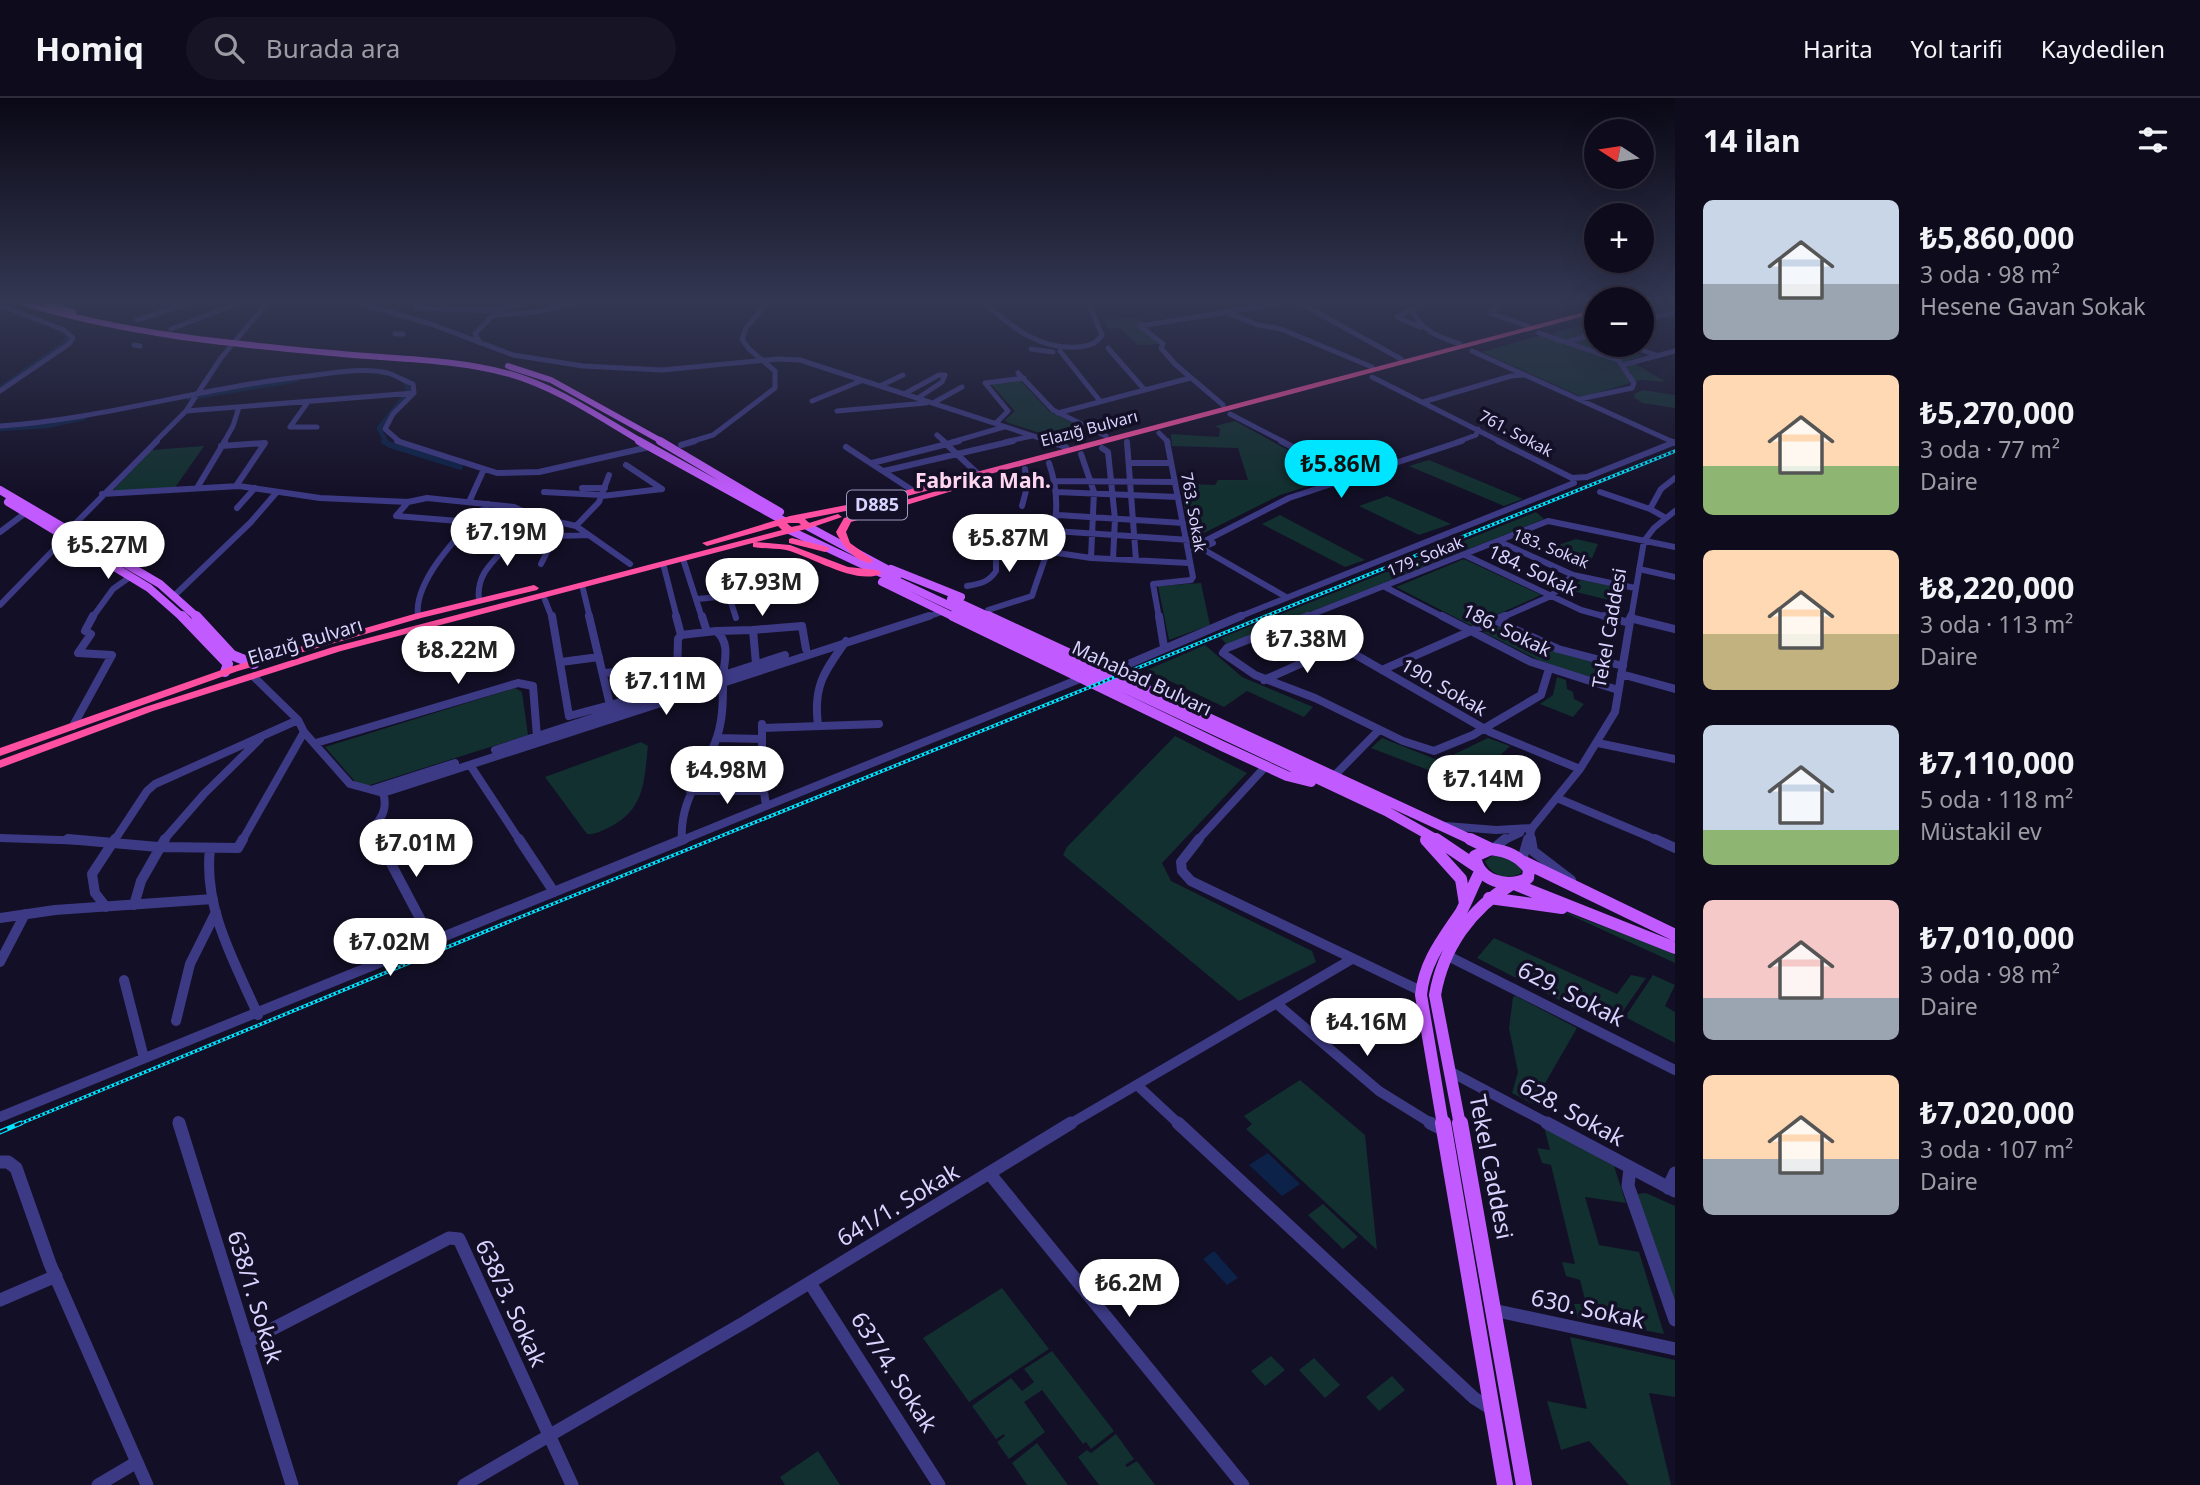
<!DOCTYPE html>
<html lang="tr">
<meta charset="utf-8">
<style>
body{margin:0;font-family:"Noto Sans",sans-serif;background:#171425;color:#f1f3f6;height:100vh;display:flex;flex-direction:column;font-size:26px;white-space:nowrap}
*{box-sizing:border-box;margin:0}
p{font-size:23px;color:#9b9ba3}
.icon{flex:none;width:38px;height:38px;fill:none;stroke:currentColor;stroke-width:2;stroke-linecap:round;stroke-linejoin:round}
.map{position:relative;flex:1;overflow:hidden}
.details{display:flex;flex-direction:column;background:#0e0b1c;width:525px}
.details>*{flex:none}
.needle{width:46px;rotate:282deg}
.controls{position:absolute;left:1584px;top:21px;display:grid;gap:14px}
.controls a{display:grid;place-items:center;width:70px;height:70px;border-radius:50%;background:#0e0b1c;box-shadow:0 7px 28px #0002,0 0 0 2px #2e2b3b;font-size:35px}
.price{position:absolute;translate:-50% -60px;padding:0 16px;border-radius:24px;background:#fff;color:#222;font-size:23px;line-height:46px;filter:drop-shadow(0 2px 4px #0008)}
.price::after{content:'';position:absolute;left:50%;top:42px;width:21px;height:16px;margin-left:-10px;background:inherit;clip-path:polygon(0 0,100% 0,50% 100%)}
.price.active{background:#00e5ff;color:#111}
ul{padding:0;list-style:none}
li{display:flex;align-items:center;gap:21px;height:175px;padding:0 28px}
li span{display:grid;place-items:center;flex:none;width:196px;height:140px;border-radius:10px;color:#555}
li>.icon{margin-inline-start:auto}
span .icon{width:84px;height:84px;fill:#fffc;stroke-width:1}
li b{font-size:30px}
h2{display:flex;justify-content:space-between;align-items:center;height:84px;padding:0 28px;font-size:30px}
header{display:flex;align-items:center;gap:42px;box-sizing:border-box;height:98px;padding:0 35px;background:#0e0b1c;border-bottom:2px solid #2e2b3b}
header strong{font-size:33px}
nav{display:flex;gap:38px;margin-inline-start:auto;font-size:24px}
.search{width:490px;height:63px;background:#171425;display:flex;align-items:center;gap:18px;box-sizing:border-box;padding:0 24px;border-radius:38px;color:#9b9ba3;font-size:26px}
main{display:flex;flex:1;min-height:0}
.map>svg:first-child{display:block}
.green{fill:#12302f}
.water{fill:#0c2248}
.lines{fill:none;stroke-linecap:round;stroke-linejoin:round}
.stream{stroke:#0c2248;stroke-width:2}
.canal-far1{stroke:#0c2248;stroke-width:4.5}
.canal{stroke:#0c2248;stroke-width:6}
.minor-far4{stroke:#3d3a85;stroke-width:5}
.minor-far3{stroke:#3d3a85;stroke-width:6}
.minor-far2{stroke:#3d3a85;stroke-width:8}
.minor-far1{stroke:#3d3a85;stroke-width:10}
.minor{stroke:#3d3a85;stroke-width:13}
.major-far4{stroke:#c25bff;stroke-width:6}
.major-far3{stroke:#c25bff;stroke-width:8}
.major-far2{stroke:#c25bff;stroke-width:10}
.major-far1{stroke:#c25bff;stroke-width:12}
.major{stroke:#c25bff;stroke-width:16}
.highway{fill:#ff4fa3;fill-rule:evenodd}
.rail-far1-casing{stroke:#00e5ff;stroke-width:3.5}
.rail-casing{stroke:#00e5ff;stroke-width:5}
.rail-far1{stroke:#130f26;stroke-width:2;stroke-dasharray:2.5;stroke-linecap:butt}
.rail{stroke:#130f26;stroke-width:2.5;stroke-dasharray:8;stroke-linecap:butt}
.labels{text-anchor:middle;stroke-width:7;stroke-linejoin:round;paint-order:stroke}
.far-street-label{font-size:16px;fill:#d9d4ff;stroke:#130f26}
.shield{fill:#130f26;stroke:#9e99be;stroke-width:2}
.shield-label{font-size:18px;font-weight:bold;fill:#d9d4ff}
.street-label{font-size:19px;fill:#d9d4ff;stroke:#130f26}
.far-district-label{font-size:21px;font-weight:bold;fill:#ffd6f0;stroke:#130f26}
.near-street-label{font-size:23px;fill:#d9d4ff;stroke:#130f26}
</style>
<header>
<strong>Homiq</strong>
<div class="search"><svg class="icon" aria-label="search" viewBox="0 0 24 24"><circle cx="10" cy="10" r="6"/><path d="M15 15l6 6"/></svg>Burada ara</div>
<nav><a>Harita</a><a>Yol tarifi</a><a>Kaydedilen</a></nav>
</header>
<main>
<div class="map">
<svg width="1675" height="1387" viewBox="0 0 1675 1387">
<rect width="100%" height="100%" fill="#130f26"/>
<!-- green -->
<path class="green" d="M1137 220 1146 225 1138 227 1158 246 1138 247 1121 231 1109 230 1105 221Z
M1580 228 1596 236V247H1610L1643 258 1629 262 1666 284 1641 282 1582 299 1482 254 1538 238 1555 237 1552 235Z
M1020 282 1049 313 1095 336 1065 343 1009 325 1005 322 1015 313 990 285Z
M1643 292 1675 297V310L1642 305 1634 299V296Z
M1235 323 1337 379 1280 397 1194 440 1190 439 1180 388 1192 386 1215 387 1218 382H1248L1238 350 1172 348 1171 336 1219 339 1220 331 1215 328Z
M204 348 174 391 112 393 152 352Z
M1429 362 1523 401 1504 408 1409 368Z
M1387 398 1451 426 1419 437 1359 408Z
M1536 414 1544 421 1227 547 1221 540Z
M1280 417 1365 462 1345 469 1262 426Z
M1576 441 1598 446 1590 465 1553 449Z
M1464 461 1541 497 1472 528 1396 489Z
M1581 482 1613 488 1609 502 1568 492Z
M1201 485 1210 527 1169 542 1158 488Z
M1500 528 1562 556 1609 567 1607 585 1550 568 1483 534Z
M1205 547 1242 579 1313 609 1304 619 1247 593 1224 609 1147 572Z
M1557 579 1566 582 1567 591 1573 594 1574 601 1584 606 1573 619 1540 606 1553 597Z
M515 590 522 594 528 637 370 687H358L325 649Z
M1175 638 1247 675 1162 765 1171 783 1312 853 1316 864 1239 903 1063 757 1067 749Z
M1382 640 1440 663 1488 640 1510 648 1477 680 1454 671 1444 678 1371 650Z
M641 644 648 648C644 684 645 712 608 730 601 733 595 737 587 736L545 679Z
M1495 756 1507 758 1522 771 1521 775C1508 783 1491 778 1485 763Z
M1557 811 1663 851 1675 857V865Z
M1494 840 1617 896 1631 877 1646 880 1612 929 1477 860Z
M1653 877 1675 887 1665 908 1675 914V945L1625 919Z
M1516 898 1577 930 1533 1006 1512 995 1518 974 1509 930 1513 899Z
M1300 982 1365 1037 1377 1152 1246 1031 1252 1026 1244 1018Z
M1544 1029 1614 1068 1626 1105 1585 1099 1599 1147 1639 1154 1664 1236 1578 1220 1574 1206H1586L1580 1182 1566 1178 1562 1164 1575 1166 1551 1067 1542 1065 1537 1050 1550 1052Z
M1646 1095 1675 1108V1207L1637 1096Z
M1323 1106 1358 1139 1343 1151 1308 1117Z
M1002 1190 1049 1251 969 1304 923 1240Z
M1570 1239 1675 1262V1299L1649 1295 1671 1387H1629L1589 1343 1561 1352 1547 1303 1587 1311Z
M1052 1253 1114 1333 1091 1351 1086 1344 1083 1346 1042 1292 1024 1304 1045 1334 1009 1361 997 1344 1005 1338 1004 1336 996 1341 972 1308 1011 1280 1022 1293 1034 1284 1024 1271Z
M1271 1258 1285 1272 1265 1288 1251 1273Z
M1314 1260 1340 1287 1325 1300 1299 1272Z
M1392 1278 1405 1292 1379 1313 1366 1299Z
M1116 1336 1134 1361 1125 1367 1127 1369 1137 1363 1155 1387H1099L1078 1359 1087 1352 1091 1355Z
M1037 1345 1068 1387H1027L1012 1365Z
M818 1353 840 1387H785L780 1379Z"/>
<!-- water -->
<path class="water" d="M1268 1055 1300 1086 1282 1098 1249 1067Z
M1214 1153 1238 1180 1227 1187 1203 1161Z"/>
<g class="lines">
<!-- stream -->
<path class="stream" d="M549 208 555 205"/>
<!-- canal-far1 -->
<path class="canal-far1" d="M0 290 65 245 68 237 61 233
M189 300 297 282
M0 331 47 328 84 320
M386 344 379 330 409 293 405 283 400 280"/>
<!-- canal -->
<path class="canal" d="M384 343 390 347 460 369"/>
<!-- minor-far4 -->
<path class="minor-far4" d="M358 205 431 226 513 257 583 268 662 272 778 261 800 262 1052 344
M984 205C1012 229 1039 252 1078 249 1089 248 1096 246 1102 237L1088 205
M1300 205 1401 261
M1420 205 1412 211C1420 233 1439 239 1460 246
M1503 205 1490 215 1528 228
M1672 205 1675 206
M0 207 64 232 73 240 69 246 0 293
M416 210 497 213 475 236 480 245
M1412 211 1397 219 1420 229
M496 212 527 205
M1226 214 1258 227 1281 231 1372 269
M494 217 535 214 576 205
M137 222 190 205
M1642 223 1675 214
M1140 228 1283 205
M1140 228 1163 246 1161 250 1175 266 1223 307
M171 231 239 205
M1539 235 1618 262 1634 285 1632 290 1580 301
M395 236H403
M1568 244 1596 235
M134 247 140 248
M1627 247 1656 257
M1108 250 1143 290
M1031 251 1053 254
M1060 253 1100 303
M1472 253 1673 344
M1623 267 1675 253
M1018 275 1053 312 1106 338
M1372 279 1501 344
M880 288 903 277
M904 296 939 277H945L942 284 918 300
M812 303 861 283
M308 304 290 329H317
M1423 304 1511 278 1523 277
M933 305 962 289
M186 313 414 295
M837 313 926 305
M1058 315 1190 280
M1230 316 1284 344
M996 325 1008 313 985 285 1024 280
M0 328C104 321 204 289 308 278 332 275 364 269 388 275 397 278 405 283 413 286L414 295 393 316 385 331 400 344
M1159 335 1168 344
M937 337 945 344
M155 344 186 313 221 260 267 205
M224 344 233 328 239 309
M690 344 713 337 775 290V273L749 251 742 241 746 230 767 205
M952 344 1004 329
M1005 344 1032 338
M1457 344 1476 337 1478 331"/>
<!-- minor-far3 -->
<path class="minor-far3" d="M397 343 497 375 539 374 649 349
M943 343 978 376
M1046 343 1066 349
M1281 343 1352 380
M1498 343 1572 380 1587 379 1675 344
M1670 343 1675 345
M1127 344 1136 462
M681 347 695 343
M221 348 265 345 236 388
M846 349 912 392
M1102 350 1108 354 1115 421 1113 461
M1081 356 1094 394 1091 460
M872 365 959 343
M1130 365H1171
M626 367 662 391
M884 373 1013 343
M1055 383 1175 384
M197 390 225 343
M582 390H605
M544 394 602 397
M1056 394 1178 399
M1600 394 1650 411 1666 420
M102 396 239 388 320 400 408 404 427 400 514 409 536 419 576 428 630 466
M602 398 662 391
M408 404 396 418 471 424
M469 404 484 371
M1022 408 1027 389 1025 371
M237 410 255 390
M1650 411 1661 391 1675 380
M526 417 509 434 555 438 589 437
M1058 417 1183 425
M576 428 599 404 609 377
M68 433 157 343
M1054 433 1205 443 1289 400 1462 343
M0 434 24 416
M1498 443 1573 477 1635 490
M997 446 1091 460 1189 465
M1201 450 1286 499
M1189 455 1213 445
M1465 457 1581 512 1610 520
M684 464 702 520
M541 466 555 438
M664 469 677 520
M1639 471 1675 479
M967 488C980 486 989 484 996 473V421
M1385 489 1445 520
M583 491 590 520
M175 497 251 424 276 395
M697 501 729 498 736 520
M479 502C475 471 502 458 518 435
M545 502 552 520
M0 507 64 441
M988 512 1032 498C1048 448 1067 418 1049 365
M418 518C413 481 464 432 488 406
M92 520 113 491 130 479
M924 520 942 514
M1159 520 1153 486 1191 482 1193 479 1167 343
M1236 520 1574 385
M1303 520 1548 423 1675 449
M1501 520 1551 498 1573 477
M1631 520 1644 443 1654 430 1675 413"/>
<!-- minor-far2 -->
<path class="minor-far2" d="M552 518 569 618 610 607 589 518
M676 518 681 537 716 533C730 544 725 561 723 577
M702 518 707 534
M1159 518 1164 549
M1308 518 1227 550 1223 555 1255 577 1315 600 1403 643 1434 653 1473 637 1541 597 1549 571
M1442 518 1531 564 1618 592
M1604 518 1629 525
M1630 520 1675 531
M1297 523 1490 634 1580 671
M1497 523 1558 551 1623 568
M753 532 802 528 806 551
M717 533 753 532 756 566
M681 537 678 541 677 576 681 593
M561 564 599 559
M1117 571 1241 518
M1382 572 1505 518
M604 575 650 572V595L610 607
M1621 576 1675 591
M1264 582 1340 548
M762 626V679L766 708
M818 627C813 588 824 574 846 543
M73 628 112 557 78 555 91 536 85 533 93 518
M762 630 879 626
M304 634 350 686 383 695C388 710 382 720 372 731L379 743
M717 640 762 641
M316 645 518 585 533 588 537 639
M1598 645 1675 661
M495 652 785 557
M470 667 520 743
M1334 678 1379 632
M374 691 455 665
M690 693H764
M383 695 929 518
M1557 700 1659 743
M1446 728 1496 732 1532 730
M1531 738 1532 743
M0 740 89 743
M682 742C679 701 705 676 717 639 723 621 723 602 723 584
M114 743 147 693 155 686 298 622
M163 743 204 696 260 641
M242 743 304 634 298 622 255 580
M680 743 1082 580
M1197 743 1266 668
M1503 743 1520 735
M1528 743 1532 730 1580 671 1615 614 1631 518"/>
<!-- minor-far1 -->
<path class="minor-far1" d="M68 741 158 749 238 750 243 741
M378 741 433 845
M519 741 554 794
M1199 741 1181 764 1182 773 1191 783 1421 893
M1531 741 1533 753 1571 782
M1655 741 1675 750
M210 751C203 810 235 865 258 917
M1493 751 1505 741
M1522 762 1528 741
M134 807 141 783 165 741
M106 809 95 795 92 776 115 741
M0 820 55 812 213 801
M1448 858 1675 972
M0 864 25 816
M124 882 144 960
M1277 906 1379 993 1434 1027
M176 923 190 866 216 814
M1449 973 1551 1027
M1137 987 1180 1027
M0 1019 684 741
M178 1023 179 1027
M1068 1027 1352 861"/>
<!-- minor -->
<path class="minor" d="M179 1025 292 1387
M1178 1025 1474 1300 1490 1310
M1430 1025 1444 1032
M1547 1025 1675 1093
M0 1064H8L16 1070 50 1166 147 1387
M1630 1070 1628 1088 1675 1222
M990 1076 1243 1387
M1668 1090 1675 1075
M810 1185 939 1387
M0 1202 56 1178
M1493 1212 1675 1251
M247 1244 449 1140 459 1141 572 1387
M98 1387 137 1364
M464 1387 745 1224 1071 1025"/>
<!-- major-far4 -->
<path class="major-far4" d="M24 205C128 237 234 246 342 256 398 261 456 261 510 276 558 290 599 319 642 344
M47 205 73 214
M508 268 551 282 663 344"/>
<!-- major-far3 -->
<path class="major-far3" d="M639 343 784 423
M660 343 780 414
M0 392 160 486 198 520
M8 404 149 490 183 520
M807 428 898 477
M789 432 976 520
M891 471 961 499
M882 484 956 520
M951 501 992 520"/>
<!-- major-far2 -->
<path class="major-far2" d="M182 518 228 566 225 574
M196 518 232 557 254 566
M953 518 1222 648 1287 678 1311 684
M972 518 1386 713 1439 743
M988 518 1474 743"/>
<!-- major-far1 -->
<path class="major-far1" d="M1436 741 1476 768
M1470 741 1491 751
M1426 742 1461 781 1465 806
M1491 751C1507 753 1519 758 1529 771L1528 780C1507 791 1478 783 1475 758Z
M1524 764 1675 837
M1514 786 1675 850
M1489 800 1562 810
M1443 1027 1421 897C1424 864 1443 841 1461 814 1468 801 1473 787 1480 774
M1460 1027 1435 897C1443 850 1471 810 1512 786"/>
<!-- major -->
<path class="major" d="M1443 1025 1505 1387
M1460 1025 1524 1387"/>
<!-- highway -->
<path class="highway" d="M1653 205 1652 206 1642 210V206Z
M1596 211V215L866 409 805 421 809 425 838 416 842 419 810 430 341 553 153 613 0 670V662L145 609 333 549 782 432 778 428 707 448 702 445 790 418 862 404ZM787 425H799L801 427 791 429Z
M981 380 988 382 851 424 846 434 850 445 872 461V465C857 465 842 448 836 434L844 420Z
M792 440 828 449 830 451 825 454 789 445V441Z
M756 444 790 447 848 469 877 472 882 475C859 489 810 458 786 452 775 450 764 451 753 449V445Z
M534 487 539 490 537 492 421 520 238 573 0 658V650L230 569 414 516Z"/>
<defs>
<path id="rail-far1" d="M17 1027 513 822 1675 353"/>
<path id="rail" d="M0 1034 21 1025"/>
</defs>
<!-- rail-far1 casing -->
<use href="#rail-far1" class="rail-far1-casing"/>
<!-- rail casing -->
<use href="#rail" class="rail-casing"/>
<!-- rail-far1 -->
<use href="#rail-far1" class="rail-far1"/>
<!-- rail -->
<use href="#rail" class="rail"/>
</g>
<!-- sky -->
<linearGradient id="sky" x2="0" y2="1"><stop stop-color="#0a0815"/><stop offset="0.51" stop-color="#333752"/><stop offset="1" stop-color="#333752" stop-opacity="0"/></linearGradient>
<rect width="1675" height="399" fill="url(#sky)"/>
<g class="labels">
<!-- far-street labels -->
<g class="far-street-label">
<text transform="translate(1089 330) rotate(-15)" y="6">Elazığ Bulvarı</text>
<text transform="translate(1516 335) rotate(28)" y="6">761. Sokak</text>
<text transform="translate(1194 414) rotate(80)" y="6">763. Sokak</text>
<text transform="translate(1551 450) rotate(22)" y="6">183. Sokak</text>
<text transform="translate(1425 458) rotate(-22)" y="6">179. Sokak</text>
</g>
<!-- shield labels -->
<rect class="shield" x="847" y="392.5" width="60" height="29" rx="5"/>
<g class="shield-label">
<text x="877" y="413">D885</text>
</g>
<!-- street labels -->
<g class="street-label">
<text transform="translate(1533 472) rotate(25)" y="7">184. Sokak</text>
<text transform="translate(1609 530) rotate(-80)" y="7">Tekel Caddesi</text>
<text transform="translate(1507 532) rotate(26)" y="7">186. Sokak</text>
<text transform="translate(305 543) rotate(-17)" y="7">Elazığ Bulvarı</text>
<text transform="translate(1142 580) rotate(25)" y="7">Mahabad Bulvarı</text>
<text transform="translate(1444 589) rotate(30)" y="7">190. Sokak</text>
</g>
<!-- far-district labels -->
<g class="far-district-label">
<text x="983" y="390">Fabrika Mah.</text>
</g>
<!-- near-street labels -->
<g class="near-street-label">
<text transform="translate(1571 896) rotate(27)" y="8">629. Sokak</text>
<text transform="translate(1572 1014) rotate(29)" y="8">628. Sokak</text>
<text transform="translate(1491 1069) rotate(79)" y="8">Tekel Caddesi</text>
<text transform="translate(898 1107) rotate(-31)" y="8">641/1. Sokak</text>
<text transform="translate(255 1199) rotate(73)" y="8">638/1. Sokak</text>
<text transform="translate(511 1205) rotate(65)" y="8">638/3. Sokak</text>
<text transform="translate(1588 1211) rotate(12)" y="8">630. Sokak</text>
<text transform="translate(894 1274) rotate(57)" y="8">637/4. Sokak</text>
</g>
</g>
</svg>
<div class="controls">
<a><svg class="needle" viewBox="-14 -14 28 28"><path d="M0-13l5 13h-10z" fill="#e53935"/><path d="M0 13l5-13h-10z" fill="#9b9ba3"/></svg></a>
<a>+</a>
<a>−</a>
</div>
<b class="price active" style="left:1341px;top:402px">₺5.86M</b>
<b class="price" style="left:507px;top:470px">₺7.19M</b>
<b class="price" style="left:1009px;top:476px">₺5.87M</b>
<b class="price" style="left:108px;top:483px">₺5.27M</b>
<b class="price" style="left:762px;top:520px">₺7.93M</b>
<b class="price" style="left:1307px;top:577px">₺7.38M</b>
<b class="price" style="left:458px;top:588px">₺8.22M</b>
<b class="price" style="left:666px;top:619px">₺7.11M</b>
<b class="price" style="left:727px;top:708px">₺4.98M</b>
<b class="price" style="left:1484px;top:717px">₺7.14M</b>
<b class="price" style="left:416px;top:781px">₺7.01M</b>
<b class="price" style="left:390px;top:880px">₺7.02M</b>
<b class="price" style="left:1367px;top:960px">₺4.16M</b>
<b class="price" style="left:1129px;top:1221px">₺6.2M</b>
</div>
<section class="details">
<h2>14 ilan<svg class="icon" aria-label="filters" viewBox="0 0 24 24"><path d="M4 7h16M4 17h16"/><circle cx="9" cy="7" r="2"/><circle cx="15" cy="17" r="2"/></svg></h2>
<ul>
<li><span style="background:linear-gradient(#c9d6e8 60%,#9aa5b1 0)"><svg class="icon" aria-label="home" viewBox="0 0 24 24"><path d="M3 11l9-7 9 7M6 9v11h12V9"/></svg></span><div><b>₺5,860,000</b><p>3 oda · 98 m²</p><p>Hesene Gavan Sokak</p></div></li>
<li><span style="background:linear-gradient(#ffd9b3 65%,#8fb573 0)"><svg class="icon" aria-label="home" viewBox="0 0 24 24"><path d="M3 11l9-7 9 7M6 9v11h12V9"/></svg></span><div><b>₺5,270,000</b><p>3 oda · 77 m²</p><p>Daire</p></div></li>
<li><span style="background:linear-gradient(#ffd9b3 60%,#c2b280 0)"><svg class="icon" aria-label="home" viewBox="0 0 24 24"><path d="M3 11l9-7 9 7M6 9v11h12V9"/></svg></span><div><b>₺8,220,000</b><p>3 oda · 113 m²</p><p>Daire</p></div></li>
<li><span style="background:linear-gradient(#c9d6e8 75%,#8fb573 0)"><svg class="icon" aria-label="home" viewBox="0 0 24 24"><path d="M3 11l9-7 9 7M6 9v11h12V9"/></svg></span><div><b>₺7,110,000</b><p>5 oda · 118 m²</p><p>Müstakil ev</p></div></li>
<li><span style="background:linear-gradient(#f6c9c9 70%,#9aa5b1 0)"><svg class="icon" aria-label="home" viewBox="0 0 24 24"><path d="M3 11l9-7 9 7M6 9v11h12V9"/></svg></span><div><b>₺7,010,000</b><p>3 oda · 98 m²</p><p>Daire</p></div></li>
<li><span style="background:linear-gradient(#ffd9b3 60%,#9aa5b1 0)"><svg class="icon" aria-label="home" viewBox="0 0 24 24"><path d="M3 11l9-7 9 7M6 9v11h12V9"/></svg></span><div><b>₺7,020,000</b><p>3 oda · 107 m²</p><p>Daire</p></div></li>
</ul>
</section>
</main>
